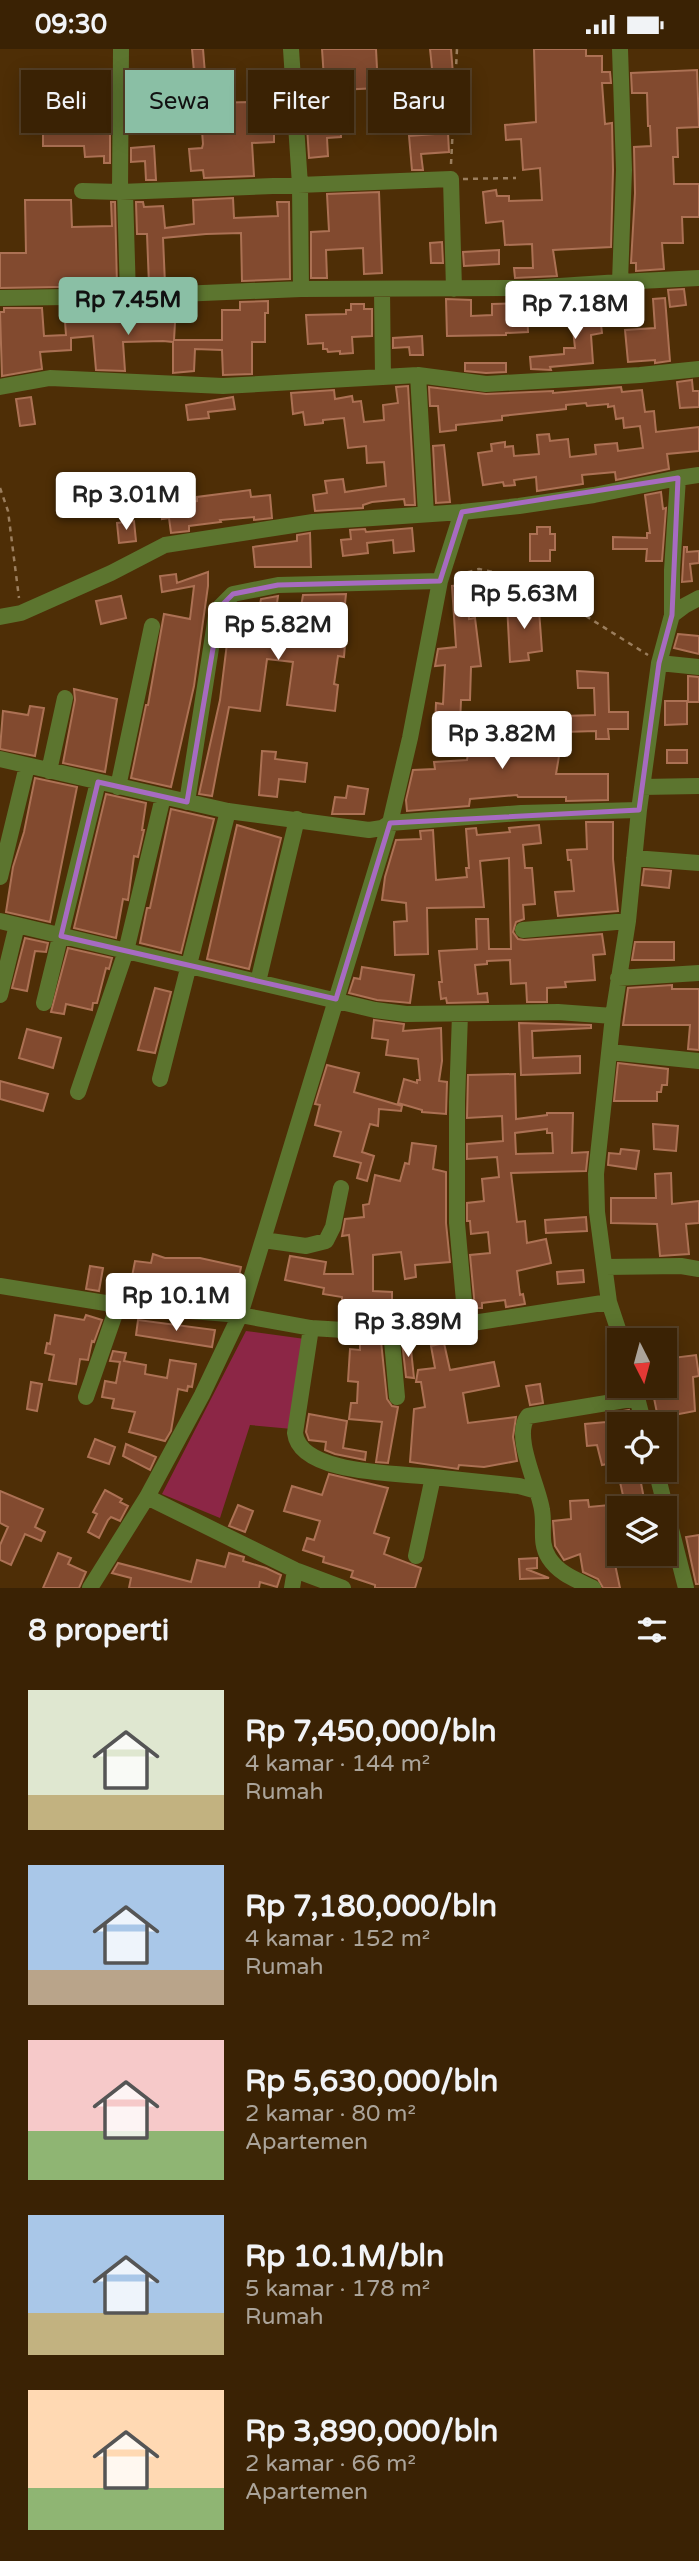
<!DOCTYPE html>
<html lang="id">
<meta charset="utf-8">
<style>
body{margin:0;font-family:"Varela Round",sans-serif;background:#412a0e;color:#f1f3f6;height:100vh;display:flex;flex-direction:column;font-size:26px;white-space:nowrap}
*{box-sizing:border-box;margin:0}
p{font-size:23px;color:#aba49a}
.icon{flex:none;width:38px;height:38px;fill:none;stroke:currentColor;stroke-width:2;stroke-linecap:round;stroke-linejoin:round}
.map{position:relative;height:1539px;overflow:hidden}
.sheet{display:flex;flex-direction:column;background:#3a2204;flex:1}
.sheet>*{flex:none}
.banner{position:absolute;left:21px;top:21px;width:658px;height:63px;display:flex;gap:14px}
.needle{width:46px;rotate:174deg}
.buttons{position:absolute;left:607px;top:1279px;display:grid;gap:14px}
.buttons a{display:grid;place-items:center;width:70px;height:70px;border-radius:0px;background:#3a2204;box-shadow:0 4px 18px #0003,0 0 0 2px #543f26;font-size:35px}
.price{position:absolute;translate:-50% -60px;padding:0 16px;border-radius:7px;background:#fff;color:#222;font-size:23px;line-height:46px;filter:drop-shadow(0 2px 4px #0008)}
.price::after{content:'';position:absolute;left:50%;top:42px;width:21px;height:16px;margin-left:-10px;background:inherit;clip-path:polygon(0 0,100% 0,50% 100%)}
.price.on{background:#8abfa5;color:#111}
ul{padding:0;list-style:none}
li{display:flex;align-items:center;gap:21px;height:175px;padding:0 28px}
li span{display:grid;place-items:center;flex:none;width:196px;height:140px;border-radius:0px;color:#555}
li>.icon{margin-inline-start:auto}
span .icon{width:84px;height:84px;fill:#fffc;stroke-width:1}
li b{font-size:30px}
h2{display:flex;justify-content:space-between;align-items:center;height:84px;padding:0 28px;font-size:30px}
.chip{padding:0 24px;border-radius:0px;background:#3a2204;box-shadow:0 4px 18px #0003,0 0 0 2px #543f26;font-size:24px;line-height:63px}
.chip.on{background:#8abfa5;color:#111}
.status{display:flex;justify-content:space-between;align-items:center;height:49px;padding:0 35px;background:#3a2204;direction:ltr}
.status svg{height:19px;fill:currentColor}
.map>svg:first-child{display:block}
.green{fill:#8c2646}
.building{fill:#824a2f;stroke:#ac7154;stroke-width:2;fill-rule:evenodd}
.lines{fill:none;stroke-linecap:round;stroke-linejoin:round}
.path{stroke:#9b7e5d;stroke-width:2.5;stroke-dasharray:5 5;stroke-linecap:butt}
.minor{stroke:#5c752f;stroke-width:16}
.marked{fill:none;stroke:#a76bc1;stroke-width:5;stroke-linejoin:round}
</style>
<div class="status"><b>09:30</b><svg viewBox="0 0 49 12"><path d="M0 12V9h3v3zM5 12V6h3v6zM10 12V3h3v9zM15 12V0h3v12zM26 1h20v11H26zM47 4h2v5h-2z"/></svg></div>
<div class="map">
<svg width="699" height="1539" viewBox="0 0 699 1539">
<rect width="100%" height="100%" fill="#4e2e06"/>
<!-- green -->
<path class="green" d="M246 1282 305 1290 292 1380 250 1376 220 1469 162 1445Z"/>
<!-- building -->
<path class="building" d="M192 0H203L207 49H210L211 54 249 53V58L271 57 272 61H279L282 80 274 81V93L252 94 254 127 204 129 203 121 191 122 189 100 202 99 203 95 200 56 194 57 193 37 174 39 173 25 194 23Z
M322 0H376L378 39 339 41 341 88 327 89 328 107 309 109 304 31 324 30Z
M430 0H451L454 38 434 39Z
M534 0H586V7H602V23H610L611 34H602L605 75 612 74 613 121 611 198 553 201 557 227 515 229 514 219H533L532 195 505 196 503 172 486 174 483 143 496 141 497 147H509V152L542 151 540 119 523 121 521 90 506 91 505 76 536 73Z
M697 21 699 78 677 79 678 108H673L674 135H699V168H682L683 194H662L664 220 636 222V214H631L635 144 634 98 651 97 650 77H648L647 44H632L631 24Z
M52 37H91V57L110 56V114H104V107L85 108 84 97H43V85H51Z
M448 84 449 103 421 105 423 121H412L409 87Z
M154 97 156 131H146L145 112 131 113V99Z
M379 143 382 224 364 225 363 199 326 201 327 229H311V183L329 182 327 145Z
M233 149 234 169 278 167 277 153H289L290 230 242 232 241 184 206 185 163 189 165 235 149 236 147 185H137L136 153H143L144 158 163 157 165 179 194 175 193 151Z
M25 151H71L72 178 112 177 111 153H115L117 237 0 239V204H26Z
M442 193 443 214H431L430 194Z
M499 201V215L464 217 463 203Z
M684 240 686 256 670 258 668 241Z
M665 249 670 312 655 314V311L628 313 625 281 655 279 653 250Z
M446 250 471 251V267L492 266V255L527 254 528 283 506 284V286L447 287Z
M268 252V264H265V293H252V325L223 326 222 301 195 300 194 322 173 324V293L163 292 123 293 125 322 96 321 93 287 71 289V301L40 303 42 320 2 327 0 263H4V259H42L44 287 66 286 64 259 106 258 108 269 130 267V258L176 256 174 291H222V261H240V253Z
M595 254 596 258H599L602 284 591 286 593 314 550 318 551 321 531 320 530 308 564 305V299H575L571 261 584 259V255Z
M351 255H364V260H372V287L352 288 353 304 340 305V302L328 303 327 300H323V294L308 295 306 266 346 265V261H351Z
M422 287 423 306H410L409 298 393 299V289Z
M465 314H506V323L486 324 465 322Z
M692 331 693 342H699V358L680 359 677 333Z
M408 337 415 456H405L404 450 372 453 363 456V459L315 462 313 446 327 444 325 432 343 430 345 443 386 437 384 413 367 414 366 397 348 399 344 369 323 371V374L305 376 303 363 293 365 291 344 334 341 335 350 352 347 353 353 361 352 364 373 384 371 383 356 398 354 396 338Z
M429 338 486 345 553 342V344L621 338 622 343 642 341 645 363 654 362 656 383 699 378V402L667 405 669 420 616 431 615 423 582 426 583 435 537 442 536 428 514 431 515 436 504 437 503 433 483 436 478 404 492 402 491 395 505 393V398L513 397 514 407 539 405 537 386 549 385 550 392 568 390 570 408 596 405 595 396 617 394 618 402 643 399 640 377 624 379 623 369 616 370 614 357 608 358V355L587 357 586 354 566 356V360L502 367V371L456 376V381L440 383 438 357H430Z
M31 348 35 375 20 377 16 350Z
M233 348 235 360 208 363 209 369 188 371 186 356Z
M444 396 450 453 436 454 433 397Z
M250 441 251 448 270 446 272 469 254 471V468L220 471 221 473 189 477V482L171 484 169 469 162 470 161 456 197 452V448Z
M661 443 663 460 666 459 662 512H646L647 500H613V488L647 489V484H650L645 446Z
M134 472 136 492 119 494 117 474Z
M537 478H550V485H555V501H550V512H530V485H537Z
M412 479 414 502 394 504 393 491 367 494 368 504 343 507 341 491 351 490 350 481 365 480 366 483Z
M310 484 311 518H255L253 498 297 492V486Z
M684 498H687V503L699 502V514L690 515 692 532 682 533Z
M208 523V537L194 637 171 738 131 729 146 656H148L164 565 190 570 194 537 162 543 160 527 176 525 177 534Z
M483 530 485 545 467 546 469 570 475 569 481 617 471 618 470 651H461L460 676H454V680L435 679 436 654 443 655 445 616 435 617 438 600 456 598 452 537 472 535V532Z
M346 545 341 594 345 595 344 608 338 607 334 635 338 636 335 662 287 656 293 613 267 610 260 662 229 658 212 747 199 745 220 651 231 562 236 557 259 560 261 550 278 547 273 584 296 587 303 546Z
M121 547 126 569 101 575 96 552Z
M534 553V561H539L542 602 528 604 529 611 510 613 507 555Z
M678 585 699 587V605L674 599Z
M577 622 608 624 609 663H628V680H608L609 690H596V682L564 683V667L595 666 594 639H578Z
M688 627 699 628V653H688Z
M74 640 117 650 105 723 63 714 75 651Z
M665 652H687V675L665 676Z
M30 657 44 659 35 707 0 700 3 662 28 666Z
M487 665 544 676 541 698 560 701 556 725H608V751L566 752V748H518L517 746 470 750 469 757 407 762 406 751 413 721 435 720 434 713 467 711 469 699 478 700Z
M667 701H687V714H667Z
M262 702 276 703 275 710 307 714 305 733 279 730 277 748 259 746Z
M35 729 77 738 50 873 6 863 13 818 24 783Z
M348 737 368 740 364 765H332L335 748 346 749Z
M106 745 146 754 142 781H144L138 808 134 807 128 851 123 850 116 889 74 879Z
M171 760 214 770 181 904 140 894 147 859H150Z
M586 773H613V810L618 862 558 867 555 843 574 842 571 811H568L567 801 587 800Z
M237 776 281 789 249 920 207 910Z
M539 776 541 794 523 796 525 819H532L535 855 523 856 524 870 516 873 513 883 518 890 524 891 602 885 605 905 593 906 595 931 565 933 566 938 547 939V953H527L526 934 511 935 510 911 487 912V915L475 916 478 945 487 944 488 953 447 954 446 949 441 950 439 933H442L439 902 477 900 476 870H488L489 900H511L509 809 480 812 484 858 427 859 428 905 395 906 394 873 407 872 406 854 382 851 385 828 396 791 421 790 420 782 433 781 436 831 467 828 466 819H469L466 780 476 779 477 786 510 783 509 779Z
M644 820 671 822 669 839 642 836Z
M25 889 48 894 46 903 35 902 27 942 12 939Z
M635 893H674V911H632Z
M68 899 112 909 109 920 106 919 97 954H93L92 961 66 955 64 965 51 963Z
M362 918 414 926 410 954 377 951 349 944 354 929 360 930Z
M672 936V940H699V1001L688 1000 690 976H623L628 939Z
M155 939 171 943 155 1004 138 1001Z
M374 971 404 975 403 982 441 979 442 1012 439 1032 447 1033 446 1065 422 1063V1061L398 1054 404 1030 417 1034V1031H420L418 1010 386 1006 388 991 372 989Z
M519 974 591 976V979L532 982 533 1009 580 1007V1024L521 1026Z
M27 980 61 989 53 1019 19 1009Z
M618 1014 668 1020 667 1036H662L661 1043H657V1052H614Z
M327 1016 359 1024 354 1043 402 1057 401 1062 379 1060 378 1077 370 1075 362 1103 374 1107 367 1132 357 1129 361 1114 334 1107 341 1083 315 1076 320 1056 315 1055Z
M515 1025 516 1070 547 1066V1064H573L572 1104 588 1103 586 1122 511 1124 517 1173 525 1172 527 1194 546 1190 551 1214 517 1222 520 1246 523 1245 525 1255 506 1258 505 1251 482 1254V1259H475L470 1206 490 1204 488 1183 471 1185 470 1172H467V1154L484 1152 482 1130 499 1128 497 1108 467 1110V1095L503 1092 502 1067 467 1069 468 1026ZM547 1080V1084H552L553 1104 516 1105 515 1084Z
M0 1032 48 1045 43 1062 0 1050Z
M653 1075 678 1077 676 1102 654 1100Z
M412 1094 436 1097 433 1120 446 1123V1174L450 1213 415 1216 416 1228 405 1230 401 1203 373 1206V1242L392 1243V1270H379L380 1255H353V1270H342V1248L323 1245 324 1239 285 1231 290 1207 326 1213 324 1225H353L349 1186 342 1187 345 1170 364 1168 363 1156 369 1155 375 1126 400 1132 405 1114 409 1115Z
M621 1100 639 1102 636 1120 608 1116 609 1104 620 1105Z
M671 1124 672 1155 699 1152V1174L686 1175 689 1205 660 1207 657 1175 611 1174V1149H656L655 1125Z
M586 1168 587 1182 546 1184 545 1171Z
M153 1205 165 1209H200L241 1218 236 1242 216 1239V1242L211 1241 210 1245 131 1233 135 1212 151 1214Z
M90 1217 103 1219 99 1242 86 1240Z
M583 1221 584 1233 558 1235 557 1223Z
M55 1266 84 1271 86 1266 102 1271 94 1293 92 1292 88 1311 80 1310 76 1335 49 1331 54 1306 45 1304 47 1294 50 1295Z
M138 1271 215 1281 212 1298 136 1286Z
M410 1291 414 1329 406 1328 402 1292Z
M379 1292H381L387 1350 392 1357 398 1358 388 1414 376 1413 382 1373 349 1370 351 1354H357L358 1333 348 1332 350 1300 360 1301V1294L379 1295Z
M444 1294 450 1321 494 1313 499 1337 463 1344 468 1374 516 1368 513 1388 517 1412 484 1418 459 1416 458 1420 410 1413 414 1360 425 1358 421 1333H416L418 1321 435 1319 431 1297Z
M113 1302 126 1304 124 1312 146 1316 145 1325 167 1329 170 1311 196 1315 192 1338 188 1337 187 1342 178 1340 171 1382 165 1392 129 1383 135 1363 112 1359 114 1350 102 1348 105 1332 116 1334 120 1313 110 1312Z
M696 1306 699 1327 693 1328 695 1362 658 1369 654 1349 677 1344 672 1309Z
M31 1333 42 1335 37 1362 27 1360Z
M540 1335 543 1354 530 1356 526 1337Z
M629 1361 632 1373 608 1377 606 1365Z
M309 1365 347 1372 343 1399 366 1403 365 1411 335 1405 325 1401 326 1393 309 1391 306 1383Z
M606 1373 610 1401 614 1400 617 1413 602 1416 597 1396 587 1397 585 1375Z
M95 1390 115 1398 109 1415 88 1408Z
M126 1395 156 1408 150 1421 123 1407Z
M329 1425 388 1439 374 1484 389 1489 384 1505 421 1519 415 1539H375V1536L351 1528 353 1522 323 1513 324 1508 303 1501 307 1489 314 1491 320 1472 284 1462 292 1437 322 1446Z
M640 1429 646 1460H626L620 1433Z
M105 1441 122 1450 120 1453 128 1457 120 1472 111 1468 108 1471 99 1489 88 1483 97 1465 93 1463Z
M0 1442 43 1460 35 1478 45 1483 41 1492 25 1485 11 1516 0 1511V1496L8 1478 0 1474Z
M588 1451 589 1458 620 1455V1466L609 1467 611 1490 620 1489V1500L612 1501 620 1539H603L598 1530 583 1523 580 1505 564 1511 555 1497 553 1472 571 1470 570 1452Z
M238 1456 253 1462 245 1483 229 1477Z
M699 1486V1535H696L686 1488Z
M58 1504 71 1509 68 1515 86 1523 79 1539H43Z
M229 1504 244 1508 243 1512 266 1519 281 1526 277 1538 260 1533 259 1539H129L131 1529 112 1524 118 1514 191 1533 197 1511 225 1518Z
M537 1509V1519L526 1520 549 1529 520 1530 519 1510Z"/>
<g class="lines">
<!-- path -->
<path class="path" d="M451 115 457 0
M463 130 516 129
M0 439 8 462 19 549
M458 526 479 520 513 527 538 537 648 606"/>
<!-- minor -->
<path class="minor" d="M291 0 300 136 301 240
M82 142 120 143 451 130 454 240
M120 143 121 0
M125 143 128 247
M620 233 699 229
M382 241 383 328
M0 249 132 247 301 240 529 239 620 233 624 121 620 0
M418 326 426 465
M0 338 50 329 223 337 418 326 486 335 640 326 699 320
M678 429 699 426
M0 568 21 564 111 524 165 496 313 473 462 463 519 457 594 446 678 429 672 521V566
M659 614 699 618
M0 710 228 762 369 781 382 779 390 774 521 764 639 761
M49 722 65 649
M118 738 152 577
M642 738 699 737
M187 753 216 567 220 558 233 545 278 536 440 532
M634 809 699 814
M0 828 27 717
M0 872 375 961 406 965 558 963 613 967
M523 881 628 872
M618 929 699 924
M258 933 297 770
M0 946 17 876
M44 954 98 733
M460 965 457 1053V1174L466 1275
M610 1003 699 1012
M160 1030 228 762
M78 1043 126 902 163 748
M263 1191 306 1197 326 1192 333 1178 341 1139
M605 1218 681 1217 699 1220
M0 1237 118 1256 240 1266 311 1279 344 1281H391L466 1275 609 1253
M311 1279 295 1384C300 1426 400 1424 433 1428L416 1507
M391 1281 397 1348
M622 1292 609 1253 597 1163 596 1125 613 967 628 872 639 761 659 614 672 566 684 557 699 549
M634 1337 644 1376
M86 1348 118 1256
M656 1421 686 1539
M433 1428 519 1437 537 1442
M147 1448 295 1521 343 1539
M90 1539 147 1448 202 1346 240 1266 390 774 410 689 440 532 462 463
M292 1539 295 1521
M593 1539C577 1531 559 1525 549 1509 539 1494 545 1478 542 1461 539 1438 512 1387 528 1367L637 1349"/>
</g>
<!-- marked area -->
<path class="marked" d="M678 429 672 566 659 614 639 761 390 774 336 950 61 887 98 733 187 753 220 558 233 545 278 536 440 532 462 463Z"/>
</svg>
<div class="buttons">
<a><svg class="needle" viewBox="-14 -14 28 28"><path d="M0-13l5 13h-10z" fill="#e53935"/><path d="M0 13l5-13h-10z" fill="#aba49a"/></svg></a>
<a><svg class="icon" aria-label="locate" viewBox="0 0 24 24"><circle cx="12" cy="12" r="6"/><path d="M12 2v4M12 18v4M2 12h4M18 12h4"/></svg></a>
<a><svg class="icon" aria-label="layers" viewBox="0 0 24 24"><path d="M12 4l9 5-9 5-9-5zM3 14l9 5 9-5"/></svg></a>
</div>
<b class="price on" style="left:128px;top:288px">Rp 7.45M</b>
<b class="price" style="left:575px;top:292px">Rp 7.18M</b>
<b class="price" style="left:126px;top:483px">Rp 3.01M</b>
<b class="price" style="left:524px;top:582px">Rp 5.63M</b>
<b class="price" style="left:278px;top:613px">Rp 5.82M</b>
<b class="price" style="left:502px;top:722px">Rp 3.82M</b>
<b class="price" style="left:176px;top:1284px">Rp 10.1M</b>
<b class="price" style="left:408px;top:1310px">Rp 3.89M</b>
<div class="banner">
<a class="chip">Beli</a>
<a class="chip on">Sewa</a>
<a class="chip">Filter</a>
<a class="chip">Baru</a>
</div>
</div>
<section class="sheet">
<h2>8 properti<svg class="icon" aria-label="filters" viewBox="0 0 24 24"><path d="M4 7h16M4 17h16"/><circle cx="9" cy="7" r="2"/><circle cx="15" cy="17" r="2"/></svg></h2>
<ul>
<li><span style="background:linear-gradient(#dfe7d0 75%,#c2b280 0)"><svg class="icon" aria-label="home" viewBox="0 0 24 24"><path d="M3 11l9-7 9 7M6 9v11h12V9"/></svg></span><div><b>Rp 7,450,000/bln</b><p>4 kamar · 144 m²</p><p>Rumah</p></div></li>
<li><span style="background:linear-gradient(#a9c7e8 75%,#b9a48a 0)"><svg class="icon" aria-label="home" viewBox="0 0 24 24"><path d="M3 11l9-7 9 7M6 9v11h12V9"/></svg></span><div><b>Rp 7,180,000/bln</b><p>4 kamar · 152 m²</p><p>Rumah</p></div></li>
<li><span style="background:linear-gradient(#f6c9c9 65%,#8fb573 0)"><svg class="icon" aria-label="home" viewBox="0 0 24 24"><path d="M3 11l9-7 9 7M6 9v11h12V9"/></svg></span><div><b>Rp 5,630,000/bln</b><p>2 kamar · 80 m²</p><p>Apartemen</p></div></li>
<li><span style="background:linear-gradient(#a9c7e8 70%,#c2b280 0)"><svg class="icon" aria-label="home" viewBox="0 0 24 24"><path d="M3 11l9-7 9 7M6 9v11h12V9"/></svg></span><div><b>Rp 10.1M/bln</b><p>5 kamar · 178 m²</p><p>Rumah</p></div></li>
<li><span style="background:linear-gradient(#ffd9b3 70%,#8fb573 0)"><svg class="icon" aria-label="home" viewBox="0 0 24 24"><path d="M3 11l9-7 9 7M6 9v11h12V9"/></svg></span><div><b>Rp 3,890,000/bln</b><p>2 kamar · 66 m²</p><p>Apartemen</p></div></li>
</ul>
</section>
